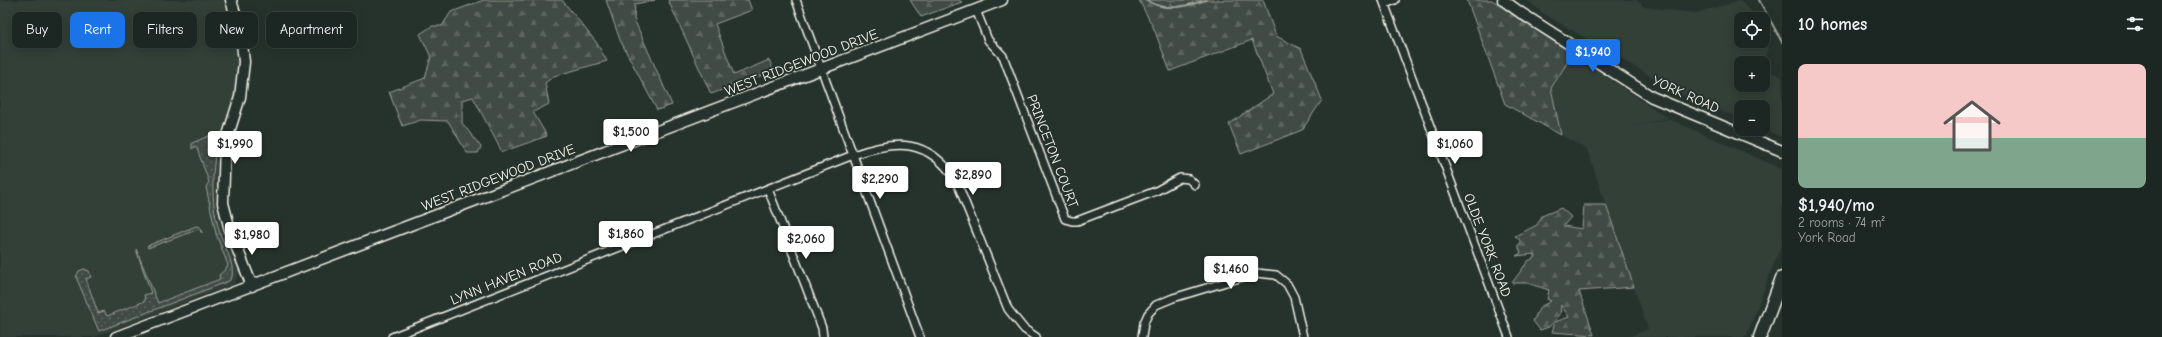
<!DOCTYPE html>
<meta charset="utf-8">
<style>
body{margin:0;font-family:"Comic Neue",sans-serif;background:#29322f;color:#f1f3f6;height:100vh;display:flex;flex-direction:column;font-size:15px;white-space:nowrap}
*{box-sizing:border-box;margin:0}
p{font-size:13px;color:#a0a5a5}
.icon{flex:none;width:22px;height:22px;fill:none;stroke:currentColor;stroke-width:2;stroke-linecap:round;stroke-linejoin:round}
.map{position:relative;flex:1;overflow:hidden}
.side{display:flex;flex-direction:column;background:#1c2622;width:380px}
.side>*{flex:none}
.top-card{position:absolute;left:12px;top:12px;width:380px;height:36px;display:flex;gap:8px}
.buttons{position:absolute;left:1734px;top:12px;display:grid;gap:8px}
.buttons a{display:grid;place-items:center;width:36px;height:36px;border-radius:8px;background:#1c2622;box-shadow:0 2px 10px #0003,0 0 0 1px #3a4340;font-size:20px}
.price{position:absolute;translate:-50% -34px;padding:0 9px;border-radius:4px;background:#fff;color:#222;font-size:13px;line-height:26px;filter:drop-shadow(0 1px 2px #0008)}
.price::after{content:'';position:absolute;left:50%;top:24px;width:12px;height:9px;margin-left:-6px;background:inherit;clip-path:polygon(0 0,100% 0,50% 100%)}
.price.current{background:#1a73e8;color:#fff}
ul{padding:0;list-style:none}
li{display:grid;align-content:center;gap:8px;height:212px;padding:0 16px}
li span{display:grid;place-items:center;height:124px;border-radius:8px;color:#555}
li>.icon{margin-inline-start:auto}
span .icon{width:72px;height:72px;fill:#fffc;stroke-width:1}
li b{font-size:17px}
h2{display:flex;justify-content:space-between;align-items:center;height:48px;padding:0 16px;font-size:17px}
.chip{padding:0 14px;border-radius:8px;background:#1c2622;box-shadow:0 2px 10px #0003,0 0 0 1px #3a4340;font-size:14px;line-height:36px}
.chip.current{background:#1a73e8;color:#fff}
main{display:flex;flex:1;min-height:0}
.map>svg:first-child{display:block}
.built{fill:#333f39}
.grass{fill:url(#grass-dots);stroke:#9a9e96}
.forest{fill:url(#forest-firs);stroke:#9a9e96}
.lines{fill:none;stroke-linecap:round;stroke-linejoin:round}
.stream{stroke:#9fa39b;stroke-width:2}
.street-casing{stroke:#f4f1e8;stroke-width:10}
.secondary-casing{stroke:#f4f1e8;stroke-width:13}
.primary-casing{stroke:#f4f1e8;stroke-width:15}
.street{stroke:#26332d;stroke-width:7}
.secondary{stroke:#26332d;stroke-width:10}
.primary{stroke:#26332d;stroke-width:12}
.labels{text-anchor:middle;stroke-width:4;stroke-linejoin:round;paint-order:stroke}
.street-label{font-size:14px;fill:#f4f1e8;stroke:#26332d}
</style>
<main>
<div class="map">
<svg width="1782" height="337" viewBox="0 0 1782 337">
<defs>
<pattern id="grass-dots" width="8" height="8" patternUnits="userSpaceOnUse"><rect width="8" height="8" fill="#414b45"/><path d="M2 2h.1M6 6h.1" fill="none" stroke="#5d6560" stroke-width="1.8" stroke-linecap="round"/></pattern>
<pattern id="forest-firs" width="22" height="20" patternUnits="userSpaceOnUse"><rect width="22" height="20" fill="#414b45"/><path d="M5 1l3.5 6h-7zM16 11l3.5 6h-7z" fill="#5d6560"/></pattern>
</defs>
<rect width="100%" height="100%" fill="#26332d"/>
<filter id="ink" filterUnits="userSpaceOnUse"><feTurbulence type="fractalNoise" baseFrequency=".025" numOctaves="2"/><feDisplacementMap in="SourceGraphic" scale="8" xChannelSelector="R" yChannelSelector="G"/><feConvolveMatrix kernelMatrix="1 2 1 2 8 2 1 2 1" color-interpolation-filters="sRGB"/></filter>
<g filter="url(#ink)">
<!-- built -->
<path class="built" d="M0 0H228L239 48V80L220 159 218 194 224 230 239 269V273L234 284 94 337H0Z
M1527 0H1636L1645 7 1696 13 1740 1 1760 19H1741V41H1763V30L1768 49 1763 64 1741 63V85H1763V68L1782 77V137L1763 129V107H1741V119L1685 96 1544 14Z
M1573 54 1668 118 1633 126 1669 119 1782 169V243L1746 337H1628L1648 329 1587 149 1561 135 1551 88Z"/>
<!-- grass -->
<path class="grass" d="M209 136 218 138C212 168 210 200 219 230 223 245 235 262 232 277L229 281 99 331 76 277 79 271 84 269 89 271 91 277 86 279 98 313 104 311 107 316 145 301 144 295 151 293 136 249 158 303 220 279 219 275 225 270 228 265 216 234 206 187 209 182 196 146 192 149V143Z
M196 226 200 227 202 233 199 229 148 248 147 246Z"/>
<!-- forest -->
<path class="forest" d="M484 0H562L596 42 607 61 554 76 545 83 549 104 533 112 547 136 502 152 473 97 462 100V123L481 147 478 153H467L448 121 421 120 402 126 389 92 425 78 431 57 420 34 432 26H442L451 12Z
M606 0H655L635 4 634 19 672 105 657 110 620 40Z
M668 0H748L752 10 715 24 734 75 769 60 774 71 711 94Z
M910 0H959L962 2 921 17Z
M1139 0H1263L1276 36 1301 49 1322 100 1302 130 1241 154 1229 124 1273 94 1252 40 1170 71 1154 29Z
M1467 0H1492L1573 54 1551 88 1561 135 1505 104Z
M1584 205H1606L1634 287 1579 291 1594 335 1552 332 1555 322 1569 317 1561 305 1560 315 1549 327 1540 330 1533 321 1540 307 1551 301 1547 299 1549 290 1527 283H1512L1528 261 1534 258V254L1516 256 1521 253 1518 245 1521 243 1519 239 1515 236 1537 225 1542 216 1561 208 1571 217 1563 226 1582 229Z"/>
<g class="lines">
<!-- stream -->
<path class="stream" d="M1147 0C1164 13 1187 6 1206 0
M1759 0 1782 42"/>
<defs>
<path id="street" d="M796 0 920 337
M1383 0 1509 337
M1385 4 1395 0
M976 10 988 40 1003 56 1065 219 1072 221H1077L1156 191 1180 178 1189 179 1195 185
M768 189 822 328 823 337
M392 337 853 155C896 140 928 138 956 180L1008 309 1024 329 1036 337
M1142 337 1144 323 1148 314 1156 305 1173 298 1256 273 1276 275 1287 284 1294 297 1303 337"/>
<path id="secondary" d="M231 0 241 34 244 62 240 97 225 145 223 203 230 230 252 286
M1503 0 1521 13 1652 97 1782 151
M116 337 1002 0"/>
<path id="primary" d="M1760 337 1782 278"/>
</defs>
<!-- street casing -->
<use href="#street" class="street-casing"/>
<!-- secondary casing -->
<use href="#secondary" class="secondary-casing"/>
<!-- primary casing -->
<use href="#primary" class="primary-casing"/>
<!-- street -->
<use href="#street" class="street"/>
<!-- secondary -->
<use href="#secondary" class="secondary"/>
<!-- primary -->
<use href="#primary" class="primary"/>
</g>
</g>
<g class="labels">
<!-- street labels -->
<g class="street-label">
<text transform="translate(801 62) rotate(-21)" y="5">WEST RIDGEWOOD DRIVE</text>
<text transform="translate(1686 94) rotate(24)" y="5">YORK ROAD</text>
<text transform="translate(1053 151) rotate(69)" y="5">PRINCETON COURT</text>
<text transform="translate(498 177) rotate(-21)" y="5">WEST RIDGEWOOD DRIVE</text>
<text transform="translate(1488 245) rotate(69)" y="5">OLDE YORK ROAD</text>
<text transform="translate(506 278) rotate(-22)" y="5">LYNN HAVEN ROAD</text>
</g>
</g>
</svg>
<div class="buttons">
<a><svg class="icon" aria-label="locate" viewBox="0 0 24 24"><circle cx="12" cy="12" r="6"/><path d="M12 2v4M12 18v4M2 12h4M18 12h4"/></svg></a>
<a>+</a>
<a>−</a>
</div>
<b class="price current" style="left:1593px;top:73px">$1,940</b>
<b class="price" style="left:631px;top:153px">$1,500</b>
<b class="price" style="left:235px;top:165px">$1,990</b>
<b class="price" style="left:1455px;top:165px">$1,060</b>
<b class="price" style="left:973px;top:196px">$2,890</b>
<b class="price" style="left:880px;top:200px">$2,290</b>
<b class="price" style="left:626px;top:255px">$1,860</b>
<b class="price" style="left:252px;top:256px">$1,980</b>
<b class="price" style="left:806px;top:260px">$2,060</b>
<b class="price" style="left:1231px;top:290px">$1,460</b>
<div class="top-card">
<a class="chip">Buy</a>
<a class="chip current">Rent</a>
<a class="chip">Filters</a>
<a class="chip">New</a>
<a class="chip">Apartment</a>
</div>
</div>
<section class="side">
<h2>10 homes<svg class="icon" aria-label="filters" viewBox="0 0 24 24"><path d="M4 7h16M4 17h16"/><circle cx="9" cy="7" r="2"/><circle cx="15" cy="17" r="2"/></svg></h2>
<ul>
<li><span style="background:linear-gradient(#f6c9c9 60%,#7fa58c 0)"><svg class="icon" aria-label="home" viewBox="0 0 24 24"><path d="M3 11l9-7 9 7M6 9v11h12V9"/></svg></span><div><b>$1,940/mo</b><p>2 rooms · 74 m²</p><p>York Road</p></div></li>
</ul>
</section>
</main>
